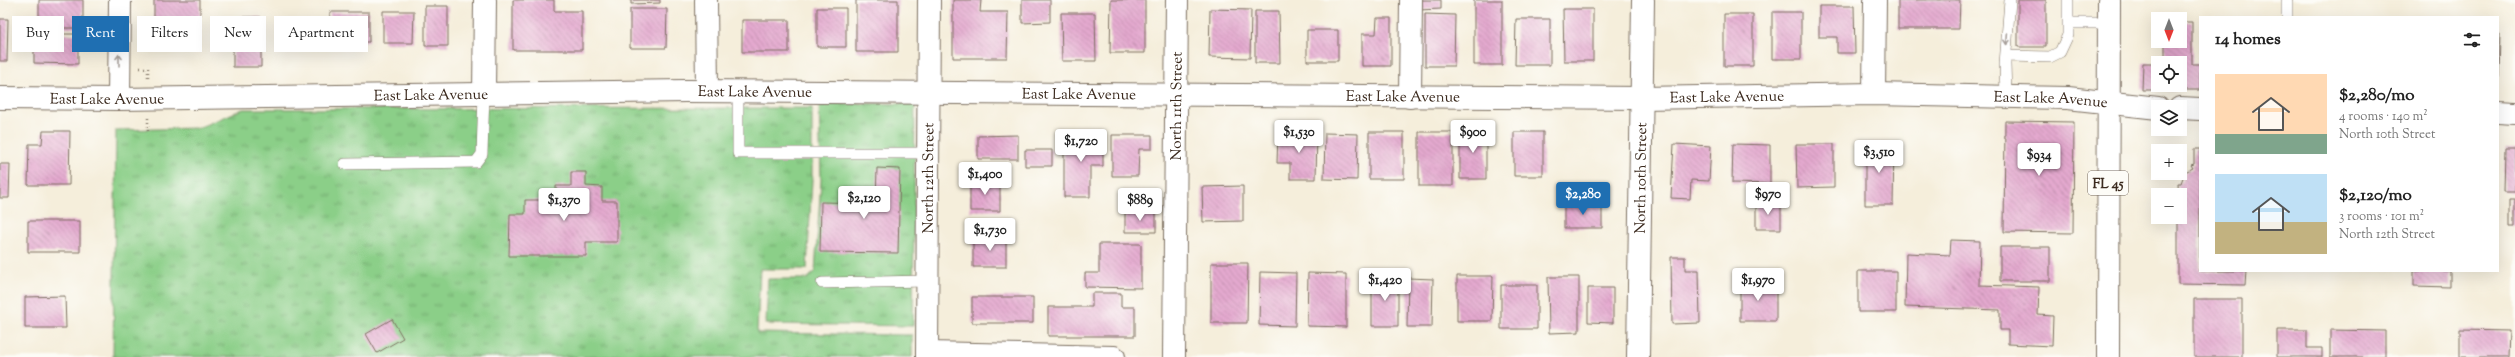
<!DOCTYPE html>
<meta charset="utf-8">
<style>
body{margin:0;font-family:"Sorts Mill Goudy",serif;background:#f2f2f2;color:#222;height:100vh;display:flex;flex-direction:column;font-size:15px;white-space:nowrap}
*{box-sizing:border-box;margin:0}
p{font-size:13px;color:#767676}
.icon{flex:none;width:22px;height:22px;fill:none;stroke:currentColor;stroke-width:2;stroke-linecap:round;stroke-linejoin:round}
.map{position:relative;flex:1;overflow:hidden}
.side{position:absolute;left:2199px;top:16px;width:300px;height:256px;display:flex;flex-direction:column;background:#fff;border-radius:0px;box-shadow:0 4px 16px #0002}
.side>*{flex:none}
.hud{position:absolute;left:12px;top:16px;width:380px;height:36px;display:flex;gap:8px}
.needle{width:26px;rotate:180deg}
.tools{position:absolute;left:2151px;top:12px;display:grid;gap:8px}
.tools a{display:grid;place-items:center;width:36px;height:36px;border-radius:0px;background:#fff;box-shadow:0 4px 16px #0002;font-size:20px}
.price{position:absolute;translate:-50% -34px;padding:0 9px;border-radius:4px;background:#fff;color:#222;font-size:13px;line-height:26px;filter:drop-shadow(0 1px 2px #0008)}
.price::after{content:'';position:absolute;left:50%;top:24px;width:12px;height:9px;margin-left:-6px;background:inherit;clip-path:polygon(0 0,100% 0,50% 100%)}
.price.current{background:#1f6fb2;color:#fff}
ul{padding:0;list-style:none}
li{display:flex;align-items:center;gap:12px;height:100px;padding:0 16px}
li span{display:grid;place-items:center;flex:none;width:112px;height:80px;border-radius:0px;color:#555}
li>.icon{margin-inline-start:auto}
span .icon{width:48px;height:48px;fill:#fffc;stroke-width:1}
li b{font-size:17px}
h2{display:flex;justify-content:space-between;align-items:center;height:48px;padding:0 16px;font-size:17px}
.tag{padding:0 14px;border-radius:0px;background:#fff;box-shadow:0 4px 16px #0002;font-size:14px;line-height:36px}
.tag.current{background:#1f6fb2;color:#fff}
.map>svg:first-child{display:block}
.park{fill:url(#park-tufts);stroke:#637c53}
.building{fill:url(#building-back-hatch)}
.lines{fill:none;stroke-linecap:round;stroke-linejoin:round}
.lane-casing{stroke:#7c6f60;stroke-width:12}
.street-casing{stroke:#7c6f60;stroke-width:24}
.secondary-casing{stroke:#7c6f60;stroke-width:24}
.primary-casing{stroke:#7c6f60;stroke-width:24}
.path{stroke:#7c6f60;stroke-width:2.5;stroke-dasharray:1 3;stroke-linecap:butt}
.lane{stroke:#fff;stroke-width:11}
.street{stroke:#fff;stroke-width:22}
.secondary{stroke:#fff;stroke-width:22}
.primary{stroke:#fff;stroke-width:22}
.oneway{stroke:#a79f9a}
.labels{text-anchor:middle;stroke-width:4;stroke-linejoin:round;paint-order:stroke}
.shield{fill:#fdfcf7;stroke:#75695f;stroke-width:1}
.shield-label{font-size:14px;font-weight:bold;fill:#3b2a1e}
.street-label{font-size:15px;fill:#3b2a1e;stroke:#fdfcf7}
</style>
<div class="map">
<svg width="2515" height="357" viewBox="0 0 2515 357">
<defs>
<pattern id="park-tufts" width="24" height="20" patternUnits="userSpaceOnUse"><rect width="24" height="20" fill="#8bcf88"/><path d="M3 7l-1-3M5 7V3M7 7l1-3M15 17l-1-3M17 17v-4M19 17l1-3" fill="none" stroke="#73a86f"/></pattern>
<pattern id="building-back-hatch" width="6" height="6" patternUnits="userSpaceOnUse"><rect width="6" height="6" fill="#e4a9cf"/><path d="M-1 5l2 2M0 0l6 6M5-1l2 2" fill="none" stroke="#ba8aa7"/></pattern>
</defs>
<rect width="100%" height="100%" fill="#fdfcf7"/>
<filter id="ink" filterUnits="userSpaceOnUse"><feTurbulence type="fractalNoise" baseFrequency=".025" numOctaves="2"/><feDisplacementMap in="SourceGraphic" scale="8" xChannelSelector="R" yChannelSelector="G"/><feConvolveMatrix kernelMatrix="1 2 1 2 8 2 1 2 1" color-interpolation-filters="sRGB"/></filter>
<filter id="wash" filterUnits="userSpaceOnUse"><feTurbulence type="fractalNoise" baseFrequency=".012" numOctaves="4" result="noise"/><feDisplacementMap in="SourceGraphic" scale="16" xChannelSelector="R" yChannelSelector="G"/><feGaussianBlur stdDeviation="0.9" result="paint"/><feColorMatrix in="noise" values="0 0 0 0 0 0 0 0 0 0 0 0 0 0 0 0 0 1.4 0 .05"/><feComposite in="paint" operator="in"/></filter>
<g filter="url(#wash)">
<rect width="100%" height="100%" fill="#f5eedb"/>
<!-- park -->
<path class="park" d="M819 103 915 104 913 326 766 324 768 279H807L815 272 821 180Z
M812 108V180L807 269H760L757 333 912 335V357H113L116 130 198 128 243 109Z"/>
<g id="blocks">
<!-- building -->
<path class="building" d="M39 0H83V28H39Z
M154 0H200V31H154Z
M513 0H554V11H582V50H513Z
M631 0H660V3L631 4Z
M856 0H898V52H856Z
M953 0H981L980 12H1008L1007 58H953Z
M1022 0H1050V22L1022 23Z
M1111 0H1145V53H1110Z
M1418 0H1441V9L1419 10Z
M1474 0H1502V65H1474Z
M1898 0H1960L1959 29H1898Z
M2018 0H2046V47H2018Z
M425 6H448V46H425Z
M1819 6H1854L1855 53H1837V37H1819Z
M817 8H846V47H817Z
M630 9H667L666 48H630Z
M1210 9 1251 10 1250 58 1209 57Z
M1563 9H1593V61H1564Z
M383 11H414L413 43H383Z
M1255 11H1279L1280 63H1255Z
M330 12H369V42H329Z
M1772 12H1801V59H1772Z
M1061 13H1095L1096 61H1062Z
M1425 14 1455 15 1454 66H1425Z
M1724 14H1753V66H1724Z
M233 17H261V67H233Z
M1377 18H1391V66H1362V34H1376Z
M0 19H8L7 61H0Z
M1516 19H1550V65H1515Z
M742 20H789V52H742Z
M2180 22H2192V64H2200V90H2142L2143 63H2158V85H2180V63H2165V41H2180Z
M1307 30H1338V61H1307Z
M34 34H78V64L34 63Z
M2498 35H2500L2499 77H2498Z
M2005 121 2074 122 2073 233 2004 232Z
M1460 129H1486V179H1460Z
M43 131H70L69 185H28L29 144H42Z
M1278 132H1317L1316 179H1290V163H1277Z
M1369 132H1404V179H1369Z
M1419 132H1453V186H1419Z
M1514 132H1543V176H1514Z
M1325 133 1358 134 1357 180 1324 179Z
M1018 135V159H978V136Z
M1064 135H1103V166H1090V197H1064Z
M1112 135H1152V149H1139L1138 176H1112Z
M1865 143 1894 144 1893 205H1865Z
M1674 144 1711 146 1709 181 1691 180 1690 199 1671 198Z
M1733 144 1770 145V184L1732 183Z
M1796 144H1834V187L1797 188Z
M2505 148H2515V192H2504Z
M2194 149H2200V271H2246L2245 285 2178 284V217H2180L2178 183H2181L2185 172 2193 168 2191 165 2194 164Z
M1025 150H1052V166H1025Z
M0 164H10L9 198H0Z
M877 168 900 169 898 253 820 252 821 202 876 203Z
M571 172H586V186L602 187V201H617V242H586V256H509L510 214H525V200H556V186H571Z
M970 180H1000V211H970Z
M1243 186V221L1203 222 1202 187Z
M2510 199H2515V226H2510Z
M1756 202H1781V229H1756Z
M1564 204H1602V228H1564Z
M1125 213H1156V232H1125Z
M28 221H80V252H28Z
M973 238H1006V267H973Z
M1951 240 1980 241 1979 285 2039 287 2038 315 2053 316 2052 346 2008 344V330H2000V310L1905 307 1906 253 1950 255Z
M1099 244H1141V288L1085 287V273H1099Z
M2000 247H2050V281H2000Z
M1671 257H1685V270H1699L1700 323 1672 324Z
M1211 263H1248L1247 323H1211Z
M1858 271H1896V312H1858Z
M2414 271H2450V287L2414 286Z
M1260 272 1296 273 1295 326 1259 325Z
M1308 273 1346 274V327L1307 326Z
M1457 276H1493L1492 321H1457Z
M1548 277H1579V332L1549 333Z
M1408 278 1433 279 1432 327H1407Z
M1372 279H1398V326H1372Z
M1740 282H1776V321H1740Z
M1501 285H1537V329H1501Z
M1588 288H1613V323L1588 322Z
M1092 293H1121V307H1135V336H1048V307H1092Z
M65 296 66 328H25V297Z
M972 297H1033V323H972Z
M2194 299H2242V357H2194Z
M392 319 403 338 377 353 366 334Z
M2277 330H2307V348H2322V357H2277Z
M2330 330 2385 331V357H2330Z
M2460 330 2509 331 2508 357H2460Z"/>
</g>
</g>
<g filter="url(#ink)">
<use href="#blocks" fill-opacity="0" stroke="#7c6f60" stroke-width="1"/>
<g class="lines">
<defs>
<path id="lane" d="M2287 0V17
M2068 23H2109
M2006 56 2050 57 2060 52 2068 35V0
M738 91V153H929
M2006 96 2005 64 2010 0
M345 164 476 162 482 154 484 93
M822 283 928 281"/>
<g id="street">
<path d="M706 0 707 91"/>
<path d="M484 93 485 0"/>
<path d="M1874 94 1875 0"/>
<path d="M1410 97 1411 0"/>
<path d="M927 353 1114 357"/>
<path id="s1" d="M927 357 929 0"/>
<path id="s2" d="M1174 357 1177 0"/>
<path id="s3" d="M1638 357 1643 0"/>
</g>
<g id="secondary">
<path id="s4" d="M0 98 119 99 686 91 1642 98 1874 94 2068 98 2158 108"/>
<path d="M119 99 120 0"/>
<path d="M2180 108 2200 109"/>
<path d="M2498 112 2515 113"/>
</g>
<path id="primary" d="M2108 357 2109 0"/>
</defs>
<!-- lane casing -->
<use href="#lane" class="lane-casing"/>
<!-- street casing -->
<use href="#street" class="street-casing"/>
<!-- secondary casing -->
<use href="#secondary" class="secondary-casing"/>
<!-- primary casing -->
<use href="#primary" class="primary-casing"/>
<!-- path -->
<path class="path" d="M140 68H148V79
M148 118V132"/>
<!-- lane -->
<use href="#lane" class="lane"/>
<!-- street -->
<use href="#street" class="street"/>
<!-- secondary -->
<use href="#secondary" class="secondary"/>
<!-- primary -->
<use href="#primary" class="primary"/>
</g>
<!-- one-way arrows -->
<defs><path id="oneway-shaft" d="M-6 0H5M1.5-3L5.5 0L1.5 3" fill="none" stroke-width="1.6" stroke-linecap="round" stroke-linejoin="round"/></defs>
<g class="oneway">
<use href="#oneway-shaft" transform="translate(2007 39) rotate(94)"/>
<use href="#oneway-shaft" transform="translate(119 60) rotate(-90)"/>
</g>
</g>
<g class="labels">
<!-- shield labels -->
<rect class="shield" x="2088" y="171" width="40" height="24" rx="3"/>
<g class="shield-label">
<text x="2108" y="188">FL 45</text>
</g>
<!-- street labels -->
<g class="street-label">
<text dy="5" stroke="none"><textPath href="#s4" startOffset="755">East Lake Avenue</textPath></text>
<text dy="5" stroke="none"><textPath href="#s4" startOffset="431">East Lake Avenue</textPath></text>
<text dy="5" stroke="none"><textPath href="#s4" startOffset="1079">East Lake Avenue</textPath></text>
<text dy="5" stroke="none"><textPath href="#s4" startOffset="1727">East Lake Avenue</textPath></text>
<text dy="5" stroke="none"><textPath href="#s4" startOffset="1403">East Lake Avenue</textPath></text>
<text dy="5" stroke="none"><textPath href="#s4" startOffset="107">East Lake Avenue</textPath></text>
<text dy="5" stroke="none"><textPath href="#s4" startOffset="2051">East Lake Avenue</textPath></text>
<text dy="5" stroke="none"><textPath href="#s2" startOffset="251">North 11th Street</textPath></text>
<text dy="5" stroke="none"><textPath href="#s1" startOffset="179">North 12th Street</textPath></text>
<text dy="5" stroke="none"><textPath href="#s3" startOffset="179">North 10th Street</textPath></text>
</g>
</g>
</svg>
<div class="tools">
<a><svg class="needle" viewBox="-14 -14 28 28"><path d="M0-13l5 13h-10z" fill="#e53935"/><path d="M0 13l5-13h-10z" fill="#767676"/></svg></a>
<a><svg class="icon" aria-label="locate" viewBox="0 0 24 24"><circle cx="12" cy="12" r="6"/><path d="M12 2v4M12 18v4M2 12h4M18 12h4"/></svg></a>
<a><svg class="icon" aria-label="layers" viewBox="0 0 24 24"><path d="M12 4l9 5-9 5-9-5zM3 14l9 5 9-5"/></svg></a>
<a>+</a>
<a>−</a>
</div>
<b class="price" style="left:1299px;top:154px">$1,530</b>
<b class="price" style="left:1473px;top:154px">$900</b>
<b class="price" style="left:1081px;top:163px">$1,720</b>
<b class="price" style="left:1879px;top:174px">$3,510</b>
<b class="price" style="left:2039px;top:177px">$934</b>
<b class="price" style="left:985px;top:196px">$1,400</b>
<b class="price current" style="left:1583px;top:216px">$2,280</b>
<b class="price" style="left:1768px;top:216px">$970</b>
<b class="price" style="left:864px;top:220px">$2,120</b>
<b class="price" style="left:564px;top:222px">$1,370</b>
<b class="price" style="left:1140px;top:222px">$889</b>
<b class="price" style="left:990px;top:252px">$1,730</b>
<b class="price" style="left:1385px;top:302px">$1,420</b>
<b class="price" style="left:1758px;top:302px">$1,970</b>
<div class="hud">
<a class="tag">Buy</a>
<a class="tag current">Rent</a>
<a class="tag">Filters</a>
<a class="tag">New</a>
<a class="tag">Apartment</a>
</div>
<section class="side">
<h2>14 homes<svg class="icon" aria-label="filters" viewBox="0 0 24 24"><path d="M4 7h16M4 17h16"/><circle cx="9" cy="7" r="2"/><circle cx="15" cy="17" r="2"/></svg></h2>
<ul>
<li><span style="background:linear-gradient(#ffd9b3 75%,#7fa58c 0)"><svg class="icon" aria-label="home" viewBox="0 0 24 24"><path d="M3 11l9-7 9 7M6 9v11h12V9"/></svg></span><div><b>$2,280/mo</b><p>4 rooms · 140 m²</p><p>North 10th Street</p></div></li>
<li><span style="background:linear-gradient(#bfe0f5 60%,#c2b280 0)"><svg class="icon" aria-label="home" viewBox="0 0 24 24"><path d="M3 11l9-7 9 7M6 9v11h12V9"/></svg></span><div><b>$2,120/mo</b><p>3 rooms · 101 m²</p><p>North 12th Street</p></div></li>
</ul>
</section>
</div>
